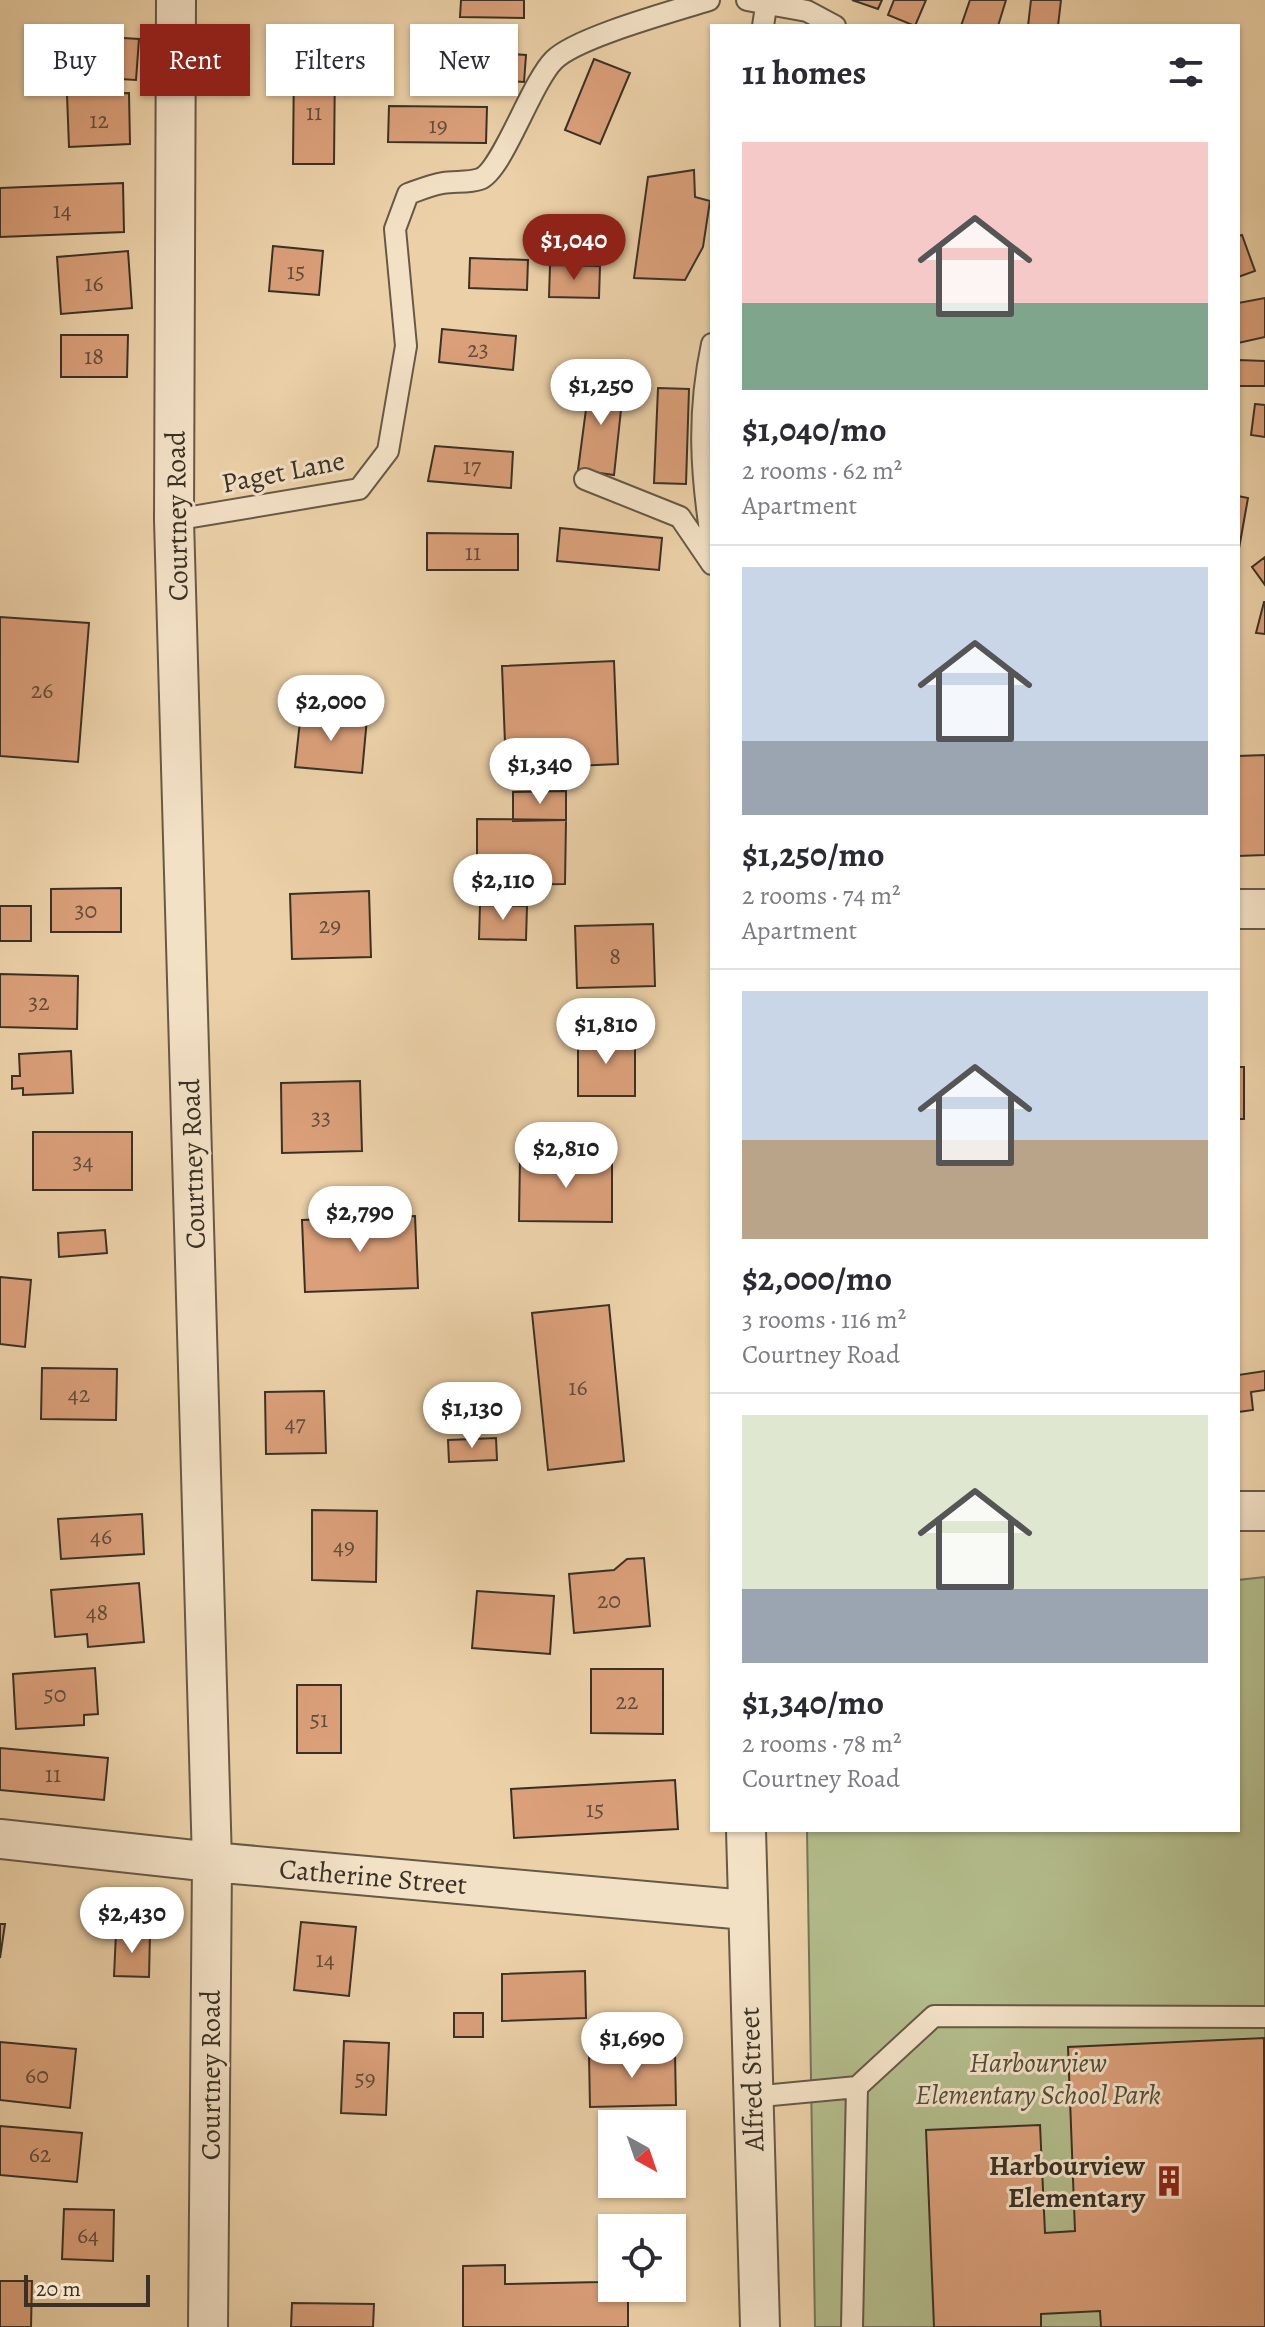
<!DOCTYPE html>
<meta charset="utf-8">
<style>
body{margin:0;font-family:Alegreya,serif;background:#f2f2f3;color:#2b2b33;height:100vh;display:flex;flex-direction:column;font-size:30px;white-space:nowrap}
*{box-sizing:border-box;margin:0}
p{font-size:26px;color:#7c7c81}
.icon{flex:none;width:44px;height:44px;fill:none;stroke:currentColor;stroke-width:2;stroke-linecap:round;stroke-linejoin:round}
.map{position:relative;flex:1;overflow:hidden}
.sheet{position:absolute;left:710px;top:24px;width:530px;height:1808px;display:flex;flex-direction:column;background:#fff;border-radius:0px;box-shadow:0 2px 6px #0004}
.sheet>*{flex:none}
.top-card{position:absolute;left:24px;top:24px;width:566px;height:72px;display:flex;gap:16px}
.needle{width:52px;rotate:140deg}
.buttons{position:absolute;left:598px;top:2110px;display:grid;gap:16px}
.buttons a{display:grid;place-items:center;width:88px;height:88px;border-radius:0px;background:#fff;box-shadow:0 2px 6px #0004;font-size:40px}
.scale{position:absolute;left:24px;bottom:20px;width:126px;box-sizing:border-box;padding-left:8px;border:4px solid #393126;border-top:0;font-size:22px;line-height:28px;white-space:nowrap;color:#393126;-webkit-text-stroke:6px #f3e1c6;paint-order:stroke}
.price{position:absolute;translate:-50% -68px;padding:0 18px;border-radius:28px;background:#fff;color:#222;font-size:26px;line-height:52px;filter:drop-shadow(0 2px 4px #0008)}
.price::after{content:'';position:absolute;left:50%;top:48px;width:24px;height:18px;margin-left:-12px;background:inherit;clip-path:polygon(0 0,100% 0,50% 100%)}
.price.on{background:#8f2418;color:#fff}
ul{padding:0;list-style:none}
li{display:grid;align-content:center;gap:16px;height:424px;padding:0 32px}
li+li{border-top:2px solid #e1e1e2}
li span{display:grid;place-items:center;height:248px;border-radius:0px;color:#555}
li>.icon{margin-inline-start:auto}
span .icon{width:144px;height:144px;fill:#fffc;stroke-width:1}
li b{font-size:34px}
h2{display:flex;justify-content:space-between;align-items:center;height:96px;padding:0 32px;font-size:34px}
.chip{padding:0 28px;border-radius:0px;background:#fff;box-shadow:0 2px 6px #0004;font-size:28px;line-height:72px}
.chip.on{background:#8f2418;color:#fff}
.map>svg:first-child{display:block}
.green{fill:#b3bc8b;stroke:#767658;stroke-width:2}
.building{fill:#dba07a;stroke:#393126;stroke-width:2}
.lines{fill:none;stroke-linecap:round;stroke-linejoin:round}
.service-casing{stroke:#665946;stroke-width:24}
.minor-casing{stroke:#665946;stroke-width:42}
.service{stroke:#f3e1c6;stroke-width:20}
.minor{stroke:#f3e1c6;stroke-width:38}
.labels{text-anchor:middle;stroke-width:6;stroke-linejoin:round;paint-order:stroke}
.number-label{font-size:24px;fill:#624d3b}
.street-label{font-size:28px;fill:#393126;stroke:#f3e1c6}
.park-label{font-size:28px;font-style:italic;fill:#514d3a;stroke:#f3e1c6}
.poi-label{font-size:28px;font-weight:bold;fill:#393126;stroke:#f3e1c6;text-anchor:end}
</style>
<div class="map">
<svg width="1265" height="2327" viewBox="0 0 1265 2327">
<rect width="100%" height="100%" fill="#ecd1a8"/>
<filter id="stains"><feTurbulence type="fractalNoise" baseFrequency=".0025" numOctaves="4"/><feColorMatrix values="0 0 0 0 .2 0 0 0 0 .09 0 0 0 0 .02 0 0 0 .5 -.17"/></filter>
<radialGradient id="worn" r=".72"><stop offset=".6" stop-color="#630" stop-opacity="0"/><stop offset="1" stop-color="#630" stop-opacity=".3"/></radialGradient>
<!-- green -->
<path class="green" d="M1265 1577V2327H815L807 1830H1238V1580Z"/>
<!-- building -->
<path class="building" d="M461 0H524V18L460 17Z
M852 0H882L878 9Z
M894 0H926L915 26 888 15Z
M970 0H1006L998 26H961Z
M1031 0H1061L1058 26H1028Z
M58 34 139 39 136 80 55 75Z
M466 51 526 55 524 82 464 78Z
M594 59 630 73 600 144 565 130Z
M294 60 335 61 334 164H293Z
M129 93 130 144 69 147 67 95Z
M389 106 487 107 486 143 388 142Z
M694 170 695 197 710 201 703 247 685 280 634 278 648 177Z
M123 183 124 232 0 237V188Z
M1242 235 1255 271 1238 277V236Z
M273 246 323 251 319 295 269 291Z
M128 251 132 308 61 314 57 257Z
M470 258 528 260 527 290 469 288Z
M550 265 600 266 599 298 549 297Z
M1265 298V337L1238 343V303Z
M442 329 516 336 513 370 439 362Z
M61 335H128L127 377H61Z
M1238 360 1265 361V386H1238Z
M590 379 624 382 614 475 578 470Z
M658 388 689 389 686 484 654 483Z
M1255 404 1265 405V437L1251 435Z
M435 446 513 452 511 488 428 481Z
M1238 496 1248 498 1238 554Z
M560 528 662 538 659 570 557 561Z
M427 533 518 534V570H427Z
M1265 557V585L1252 567Z
M1264 602H1265V634L1256 633Z
M0 617 89 623 78 762 0 756Z
M614 661 618 764 506 769 502 666Z
M301 712 367 718 362 773 295 767Z
M1265 755V855L1238 856V756Z
M566 791V820L513 821V792Z
M477 819 566 820 565 884 477 885Z
M121 888V932H51V889Z
M369 891 371 957 292 959 290 894Z
M480 905 527 906 526 940 479 939Z
M0 906H31V941H0Z
M653 924 655 986 577 988 575 926Z
M0 974 78 976 77 1029 0 1027Z
M578 1036H635V1096H578Z
M71 1051 73 1093 23 1095V1088L12 1089V1076H20L19 1054Z
M1238 1067H1244V1119H1238Z
M360 1081 362 1151 282 1153 281 1083Z
M33 1132H132V1190H33Z
M520 1157 612 1158V1222L519 1221Z
M415 1216 418 1288 305 1292 302 1220Z
M105 1230 107 1253 59 1257 58 1233Z
M0 1277 31 1280 25 1347 0 1344Z
M609 1305 624 1461 548 1470 532 1313Z
M42 1368 117 1369 116 1420 41 1419Z
M1265 1371V1390L1251 1392 1253 1410 1238 1412V1375Z
M324 1391 326 1453 266 1454 265 1392Z
M496 1438 497 1460 449 1462 448 1440Z
M312 1510 377 1511 376 1582 312 1580Z
M142 1514 144 1554 61 1559 58 1519Z
M644 1558 650 1626 574 1633 569 1574 614 1570 627 1559Z
M139 1583 144 1642 88 1647 87 1634 55 1637 51 1590Z
M477 1591 554 1596 550 1654 472 1648Z
M95 1668 98 1714 84 1715V1725L16 1729 13 1674Z
M591 1669H663V1734L591 1733Z
M297 1685H341V1753H297Z
M0 1748 108 1758 104 1800 0 1790Z
M675 1780 678 1829 514 1838 511 1789Z
M301 1922 356 1927 349 1996 294 1990Z
M0 1924H5L0 1958Z
M116 1933 150 1934 149 1977 114 1976Z
M585 1971 586 2018 502 2021V1974Z
M454 2013H483V2037H454Z
M1264 2038 1265 2327H1101L1100 2311 1041 2314V2327H934L926 2130 1040 2125 1045 2233 1075 2231 1068 2047Z
M344 2041 389 2043 386 2115 341 2113Z
M0 2042 76 2049 70 2108 0 2100Z
M675 2054 676 2105 590 2107 589 2055Z
M0 2126 82 2133 77 2182 0 2175Z
M64 2209 114 2210 113 2261 62 2259Z
M612 2264V2288H632V2296L628 2295V2327H463V2266L505 2265V2284L600 2282V2265Z
M0 2281H32L31 2327H0Z
M292 2303 374 2304 373 2327H291Z"/>
<g class="lines">
<defs>
<path id="service" d="M747 0 807 11 835 26
M763 26 767 0
M712 344C697 415 701 473 712 544
M585 479 680 517 712 564
M174 520 359 489 388 451 406 346 395 229 408 194C419 190 431 185 443 183 454 181 469 183 480 179 502 171 531 83 554 60 577 37 675 11 709 0
M752 2097 857 2087 934 2016 1265 2017
M852 2327 857 2087"/>
<path id="minor" d="M176 0 174 520 212 1862 208 2327
M1238 909H1265
M1238 1511H1265
M746 1830 760 2327
M0 1839 212 1862 746 1910"/>
</defs>
<!-- service casing -->
<use href="#service" class="service-casing"/>
<!-- minor casing -->
<use href="#minor" class="minor-casing"/>
<!-- service -->
<use href="#service" class="service"/>
<!-- minor -->
<use href="#minor" class="minor"/>
</g>
<!-- icons -->
<defs>
<symbol id="building-bare" viewBox="-9 -9 18 18"><path d="M-4-6H4V6H1V3H-1V6H-4ZM-2.5-4.3h1.7v1.8h-1.7ZM.8-4.3h1.7v1.8H.8ZM-2.5-1h1.7V.8h-1.7ZM.8-1h1.7V.8H.8Z" fill="#8f2418" stroke="#f3e1c6" stroke-width="2.5" paint-order="stroke"/></symbol>
</defs>
<g fill-rule="evenodd">
<use href="#building-bare" x="1147" y="2159" width="44" height="44"/>
</g>
<g class="labels">
<!-- number labels -->
<g class="number-label">
<text x="314" y="120">11</text>
<text x="99" y="128">12</text>
<text x="438" y="133">19</text>
<text x="62" y="218">14</text>
<text x="296" y="279">15</text>
<text x="94" y="291">16</text>
<text x="478" y="357">23</text>
<text x="94" y="364">18</text>
<text x="472" y="474">17</text>
<text x="473" y="560">11</text>
<text x="42" y="698">26</text>
<text x="86" y="918">30</text>
<text x="330" y="933">29</text>
<text x="615" y="964">8</text>
<text x="39" y="1010">32</text>
<text x="321" y="1125">33</text>
<text x="83" y="1169">34</text>
<text x="578" y="1395">16</text>
<text x="79" y="1402">42</text>
<text x="295" y="1431">47</text>
<text x="101" y="1544">46</text>
<text x="344" y="1554">49</text>
<text x="609" y="1608">20</text>
<text x="97" y="1620">48</text>
<text x="55" y="1702">50</text>
<text x="627" y="1709">22</text>
<text x="319" y="1727">51</text>
<text x="53" y="1782">11</text>
<text x="595" y="1817">15</text>
<text x="325" y="1967">14</text>
<text x="37" y="2083">60</text>
<text x="365" y="2086">59</text>
<text x="40" y="2162">62</text>
<text x="88" y="2243">64</text>
</g>
<!-- street labels -->
<g class="street-label">
<text transform="translate(283 471) rotate(-11)" y="10">Paget Lane</text>
<text transform="translate(176 516) rotate(-91)" y="10">Courtney Road</text>
<text transform="translate(192 1164) rotate(-92)" y="10">Courtney Road</text>
<text transform="translate(373 1876) rotate(5)" y="10">Catherine Street</text>
<text transform="translate(210 2075) rotate(-90)" y="10">Courtney Road</text>
<text transform="translate(751 2079) rotate(-92)" y="10">Alfred Street</text>
</g>
<!-- park labels -->
<g class="park-label">
<text x="1038" y="2072">Harbourview<tspan x="1038" dy="32">Elementary School Park</tspan></text>
</g>
<!-- poi labels -->
<g class="poi-label">
<text x="1145" y="2175">Harbourview<tspan x="1145" dy="32">Elementary</tspan></text>
</g>
</g>
<rect width="100%" height="100%" filter="url(#stains)"/>
<rect width="100%" height="100%" fill="url(#worn)"/>
</svg>
<div class="buttons">
<a><svg class="needle" viewBox="-14 -14 28 28"><path d="M0-13l5 13h-10z" fill="#e53935"/><path d="M0 13l5-13h-10z" fill="#7c7c81"/></svg></a>
<a><svg class="icon" aria-label="locate" viewBox="0 0 24 24"><circle cx="12" cy="12" r="6"/><path d="M12 2v4M12 18v4M2 12h4M18 12h4"/></svg></a>
</div>
<div class="scale">20 m</div>
<b class="price on" style="left:574px;top:282px">$1,040</b>
<b class="price" style="left:601px;top:427px">$1,250</b>
<b class="price" style="left:331px;top:743px">$2,000</b>
<b class="price" style="left:540px;top:806px">$1,340</b>
<b class="price" style="left:503px;top:922px">$2,110</b>
<b class="price" style="left:606px;top:1066px">$1,810</b>
<b class="price" style="left:566px;top:1190px">$2,810</b>
<b class="price" style="left:360px;top:1254px">$2,790</b>
<b class="price" style="left:472px;top:1450px">$1,130</b>
<b class="price" style="left:132px;top:1955px">$2,430</b>
<b class="price" style="left:632px;top:2080px">$1,690</b>
<div class="top-card">
<a class="chip">Buy</a>
<a class="chip on">Rent</a>
<a class="chip">Filters</a>
<a class="chip">New</a>
</div>
<section class="sheet">
<h2>11 homes<svg class="icon" aria-label="filters" viewBox="0 0 24 24"><path d="M4 7h16M4 17h16"/><circle cx="9" cy="7" r="2"/><circle cx="15" cy="17" r="2"/></svg></h2>
<ul>
<li><span style="background:linear-gradient(#f6c9c9 65%,#7fa58c 0)"><svg class="icon" aria-label="home" viewBox="0 0 24 24"><path d="M3 11l9-7 9 7M6 9v11h12V9"/></svg></span><div><b>$1,040/mo</b><p>2 rooms · 62 m²</p><p>Apartment</p></div></li>
<li><span style="background:linear-gradient(#c9d6e8 70%,#9aa5b1 0)"><svg class="icon" aria-label="home" viewBox="0 0 24 24"><path d="M3 11l9-7 9 7M6 9v11h12V9"/></svg></span><div><b>$1,250/mo</b><p>2 rooms · 74 m²</p><p>Apartment</p></div></li>
<li><span style="background:linear-gradient(#c9d6e8 60%,#b9a48a 0)"><svg class="icon" aria-label="home" viewBox="0 0 24 24"><path d="M3 11l9-7 9 7M6 9v11h12V9"/></svg></span><div><b>$2,000/mo</b><p>3 rooms · 116 m²</p><p>Courtney Road</p></div></li>
<li><span style="background:linear-gradient(#dfe7d0 70%,#9aa5b1 0)"><svg class="icon" aria-label="home" viewBox="0 0 24 24"><path d="M3 11l9-7 9 7M6 9v11h12V9"/></svg></span><div><b>$1,340/mo</b><p>2 rooms · 78 m²</p><p>Courtney Road</p></div></li>
</ul>
</section>
</div>
